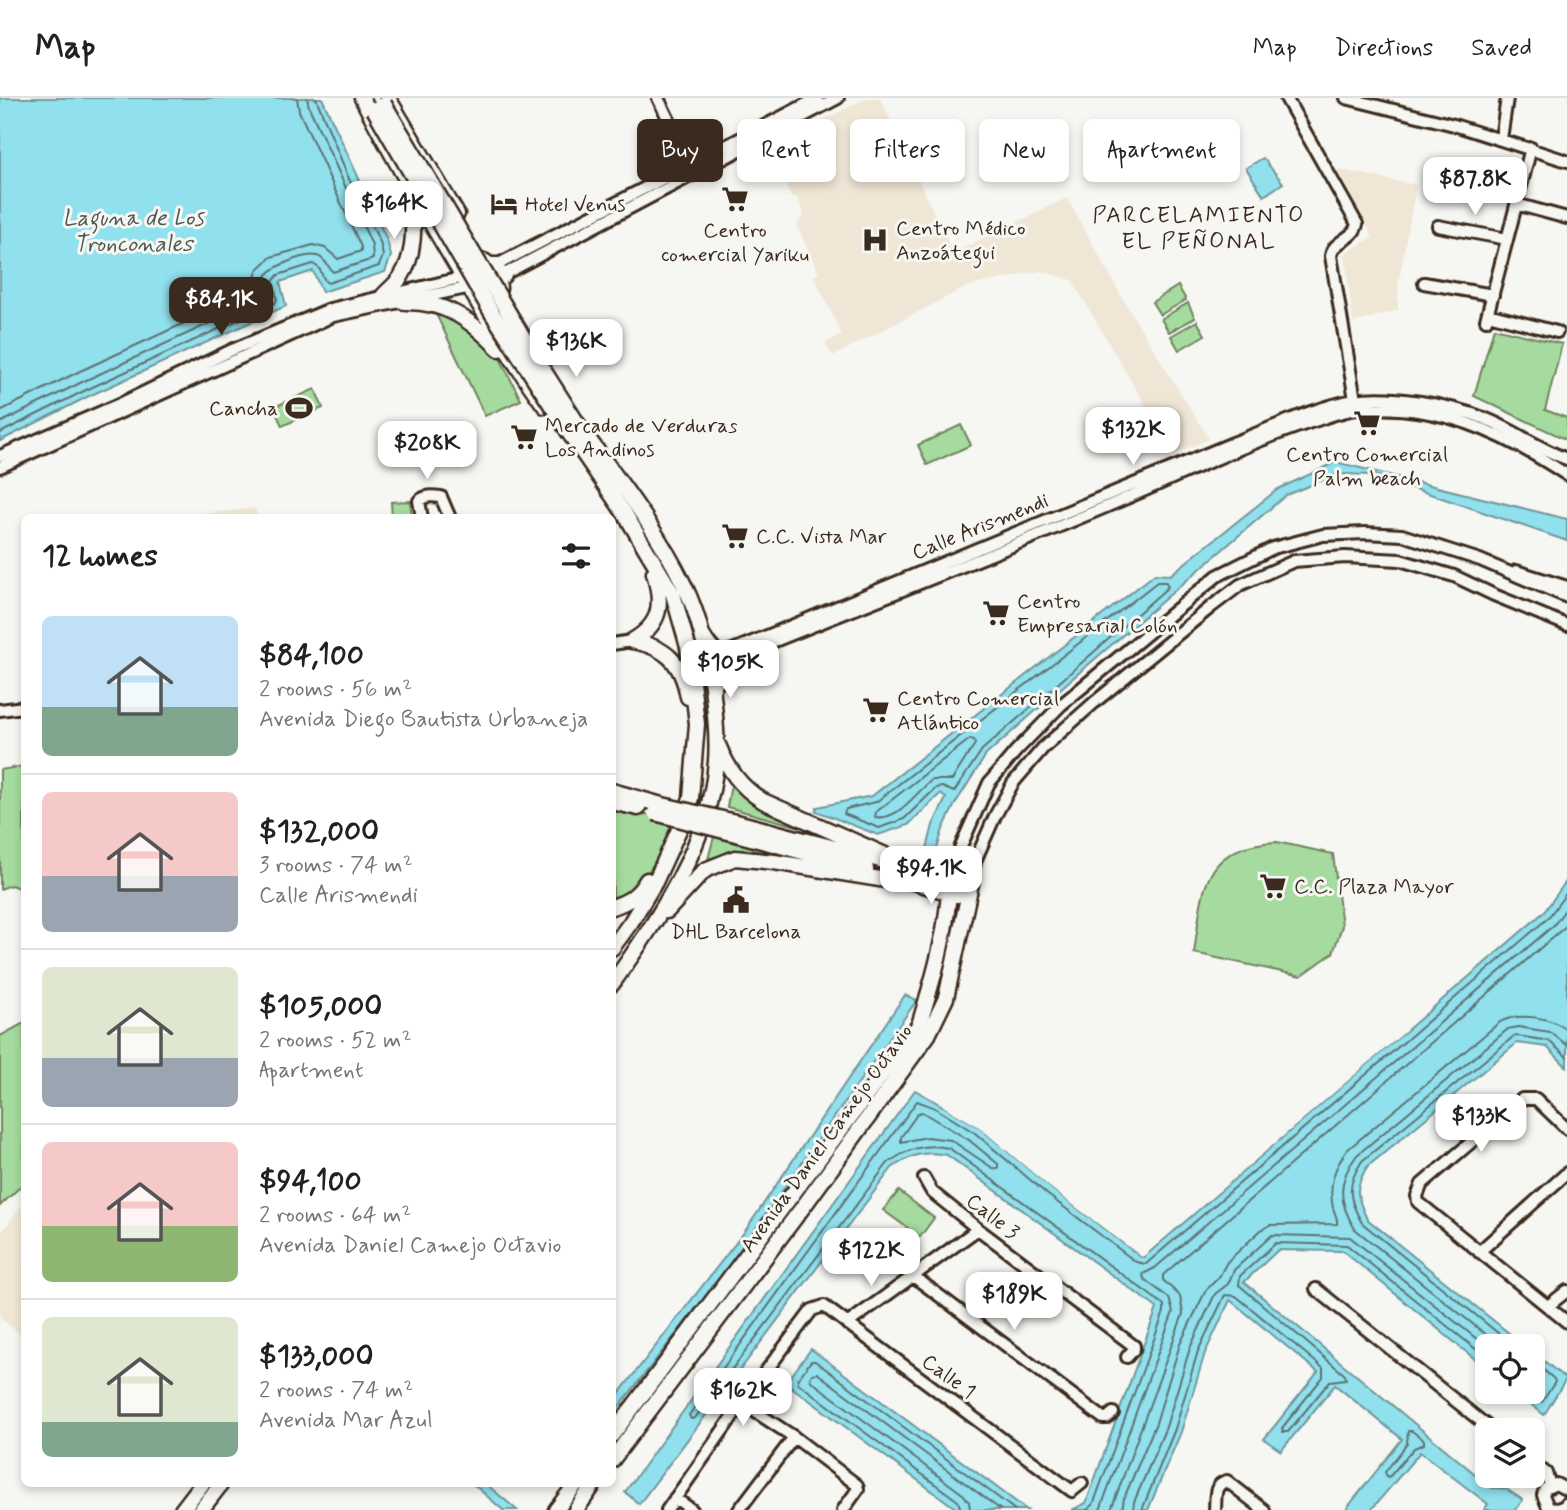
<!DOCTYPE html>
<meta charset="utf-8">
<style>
body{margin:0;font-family:Mynerve,sans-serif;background:#f6f6f6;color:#202124;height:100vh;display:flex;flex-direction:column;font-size:26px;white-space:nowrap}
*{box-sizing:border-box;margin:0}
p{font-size:23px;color:#757577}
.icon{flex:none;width:38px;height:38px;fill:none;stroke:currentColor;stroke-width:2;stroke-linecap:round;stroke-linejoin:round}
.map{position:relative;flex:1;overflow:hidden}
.sheet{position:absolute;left:21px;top:416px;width:595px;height:973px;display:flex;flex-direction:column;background:#fff;border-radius:10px;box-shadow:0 4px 10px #0003}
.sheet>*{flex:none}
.hud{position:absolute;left:637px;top:21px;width:665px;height:63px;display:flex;gap:14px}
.buttons{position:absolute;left:1475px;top:1236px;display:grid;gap:14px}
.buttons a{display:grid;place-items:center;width:70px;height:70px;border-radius:10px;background:#fff;box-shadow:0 4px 10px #0003;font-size:35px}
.price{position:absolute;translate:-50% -60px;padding:0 16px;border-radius:14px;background:#fff;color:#222;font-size:23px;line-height:46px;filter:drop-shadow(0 2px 4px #0008)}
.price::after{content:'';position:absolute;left:50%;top:42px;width:21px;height:16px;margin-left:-10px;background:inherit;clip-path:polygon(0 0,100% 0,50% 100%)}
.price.on{background:#3b2a1e;color:#fff}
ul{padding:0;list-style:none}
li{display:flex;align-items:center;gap:21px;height:175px;padding:0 21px}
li+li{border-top:2px solid #e0e0e0}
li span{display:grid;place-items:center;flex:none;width:196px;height:140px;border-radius:10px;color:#555}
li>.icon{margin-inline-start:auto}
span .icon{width:84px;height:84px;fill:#fffc;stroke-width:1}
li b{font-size:30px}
h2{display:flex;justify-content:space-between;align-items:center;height:84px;padding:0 21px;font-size:30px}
.chip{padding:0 24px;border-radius:10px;background:#fff;box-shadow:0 4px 10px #0003;font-size:24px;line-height:63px}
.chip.on{background:#3b2a1e;color:#fff}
header{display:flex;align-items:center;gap:42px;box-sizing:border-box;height:98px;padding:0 35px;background:#fff;border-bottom:2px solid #e0e0e0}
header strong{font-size:33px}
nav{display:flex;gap:38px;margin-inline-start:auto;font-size:24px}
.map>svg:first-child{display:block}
.built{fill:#efe6d6}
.green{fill:#a5db9e;stroke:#70825e;stroke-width:2}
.water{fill:#91e0ee;stroke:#6f979b;stroke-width:2}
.pier{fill:#f6f6f2}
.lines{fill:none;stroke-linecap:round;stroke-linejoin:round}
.shore{stroke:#5d7371;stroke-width:2}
.minor-casing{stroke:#3b2a1e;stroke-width:16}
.major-casing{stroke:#3b2a1e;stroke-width:19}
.minor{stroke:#f6f6f2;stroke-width:10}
.major{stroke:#f6f6f2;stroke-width:14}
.major-bridge-casing{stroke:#3b2a1e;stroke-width:19;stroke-linecap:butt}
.major-bridge{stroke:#f6f6f2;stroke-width:14}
.labels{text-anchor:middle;stroke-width:6;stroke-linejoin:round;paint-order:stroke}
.poi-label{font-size:21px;fill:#3b2a1e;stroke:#f6f6f2;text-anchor:start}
.street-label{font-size:21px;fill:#3b2a1e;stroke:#f6f6f2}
.neighbourhood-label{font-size:23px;letter-spacing:2px;fill:#3b2a1e;stroke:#f6f6f2}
.water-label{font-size:23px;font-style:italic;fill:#505852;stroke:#f6f6f2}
</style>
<header>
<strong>Map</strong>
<nav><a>Map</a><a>Directions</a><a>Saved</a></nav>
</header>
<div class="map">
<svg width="1567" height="1412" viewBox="0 0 1567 1412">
<rect width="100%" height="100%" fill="#f6f6f2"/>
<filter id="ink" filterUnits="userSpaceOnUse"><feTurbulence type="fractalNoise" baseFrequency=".0143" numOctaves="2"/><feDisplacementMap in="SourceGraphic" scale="14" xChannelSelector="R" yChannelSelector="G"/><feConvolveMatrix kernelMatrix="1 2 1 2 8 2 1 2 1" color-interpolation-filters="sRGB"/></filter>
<g filter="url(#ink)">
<!-- built -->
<path class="built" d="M867 0H880L953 155 1067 100 1128 210 1209 341 1174 356 1072 182 1041 173 968 188 833 258 825 245 842 237 814 178 819 175 797 128 804 116 797 100 791 99 769 50Z
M1336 71 1416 87 1398 187V212L1353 225 1345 155 1373 139Z
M256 410 257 420H169L191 417Z
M24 1105V1239L0 1220V1136Z"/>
<!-- green -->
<path class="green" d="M1178 188 1186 202 1160 217 1152 204Z
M1188 205 1195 220 1169 234 1161 221Z
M434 212 462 221 498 256 521 302 485 318Z
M1197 223 1205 237 1179 252 1171 238Z
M1494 230 1562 246 1545 312 1567 320V342L1474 298Z
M315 291 323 310 282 328 274 309Z
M961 327 971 347 927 367 918 347Z
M410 403 412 420H392L391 404Z
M24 668V792L11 787 0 791V672Z
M731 687 829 737 727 709Z
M613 707 675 724C661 752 646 793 613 799Z
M715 735 809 761 745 751 708 761Z
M1277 744 1333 756 1342 828 1333 855 1301 878 1194 855C1203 794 1200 747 1277 744Z
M24 925V1085L0 1108V938Z
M899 1093 934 1120 920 1139 883 1112Z"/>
<!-- water -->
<path class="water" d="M0 0H322L387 142 391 158 385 174 322 194 313 173 280 184 286 208 89 298 0 343Z
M1263 60 1283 85 1264 98 1246 70Z
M1336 364 1567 421V443L1375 377 1338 376 1286 397 1067 585 986 657 955 706 943 731 935 757 926 755 933 727 946 700 940 696 908 727 878 737 816 713 817 709 872 698 1155 476 1170 477 1278 391Z
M1567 782V969L1547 949 1517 945 1367 1069C1354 1090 1356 1098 1367 1121L1525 1248H1488L1487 1271 1343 1153 1278 1152 1244 1184 1492 1390 1506 1391 1523 1402 1515 1412H1484L1488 1406 1420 1354 1371 1412H1350L1347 1410 1402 1341 1335 1287 1281 1353 1264 1341 1318 1274 1230 1202 1205 1255 1181 1334 1148 1412H1072L1086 1405 1157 1210 947 1057C925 1052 910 1057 892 1070L639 1406 625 1394 915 992 979 1029 1052 1091 1141 1159H1144L1544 814Z
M905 897 917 902 727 1171 613 1316V1303L745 1133Z
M811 1251 1027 1412H958L786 1285Z
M1533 1254 1566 1281 1544 1317 1515 1293H1533Z
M473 1386H486L517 1412H503Z"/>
<!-- pier -->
<path class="pier" d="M1405 929 1407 932 1142 1159 1052 1091 979 1029 943 1008 945 1005 981 1026 1055 1088 1142 1156Z"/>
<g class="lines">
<!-- shore -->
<path class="shore" d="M0 313 78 274 252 194 257 172 271 159 313 147 325 150 338 161 361 153V149L299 13 297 0
M0 325 82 284 265 200V180C270 169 304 155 317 158 325 160 328 169 333 174L373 161 372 147 309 9 307 0
M0 335 86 292 275 205 277 201 273 184 278 177 313 166 319 170 325 183 328 185 379 168 383 158 380 144 349 81 316 0
M1157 484H1166L1168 489 982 652 954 694 942 689 936 690 904 721 879 730 844 716 846 711 876 704Z
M970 641 974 642 975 646 952 682H932C915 695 899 723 875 719L876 714Z
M922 1014 969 1042 998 1066V1070L994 1071 951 1042 927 1039 901 1044V1039L918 1015Z
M1500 1248 1355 1131C1338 1104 1337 1083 1357 1057L1508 931 1518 929 1550 934 1567 947
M1514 1248 1362 1125C1348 1101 1346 1087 1362 1063L1513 939 1518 938 1549 943 1567 959
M1527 1293 1542 1304 1555 1284 1554 1281 1533 1263
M1408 1333H1412L1424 1342V1346L1414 1350 1390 1378 1387 1379 1385 1374 1407 1346Z
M961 1412 958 1403 798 1285V1281L811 1263H815L1015 1412
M970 1412 969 1404 964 1397 811 1283 810 1280 812 1276 817 1275 1001 1412
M1087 1412 1093 1407 1164 1214V1207L949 1050C924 1045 907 1051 888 1065L695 1320 691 1321 689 1317 917 1003 935 1010 975 1035 1048 1097 1136 1164 1146 1166 1548 820 1567 794
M1100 1412 1173 1214 1169 1200 1144 1181 1143 1176 1155 1170 1554 827 1567 809
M1111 1412 1183 1216 1180 1198 1163 1182V1177L1567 827
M1122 1412 1124 1400 1156 1325 1180 1246 1206 1192 1219 1179 1227 1164 1261 1132 1270 1127 1337 1126C1338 1120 1335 1116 1333 1110 1328 1087 1334 1070 1347 1052L1500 924C1518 914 1552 919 1567 932
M1133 1412 1134 1404 1166 1329 1190 1250 1215 1196 1228 1186 1234 1172 1272 1137 1350 1139 1488 1250
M1142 1412 1175 1331 1198 1253 1225 1197 1236 1198 1323 1270V1279L1282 1330 1283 1334H1288L1330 1283 1346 1281 1345 1277 1239 1187 1240 1178 1276 1145 1347 1147 1488 1261"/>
<defs>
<path id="minor" d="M658 0 691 67
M1286 0 1357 126C1354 142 1333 142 1331 158L1356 308
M1346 0 1454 27 1567 63
M1501 41 1507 0
M1516 106 1567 120
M1438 128 1507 141
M491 170 818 0
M497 180 838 0
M1424 185 1493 197
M1488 216 1557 234
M1486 222 1531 50
M0 358 124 304 232 252 330 211 469 178
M0 369 333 218 476 188
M422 420 419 403C425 397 433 398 441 399L450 420
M1516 473 1567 489
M705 538C712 550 718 558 733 552L1233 345C1272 330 1313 310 1354 302 1391 296 1451 307 1486 321 1514 332 1539 351 1567 361
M612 546 632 543
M712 595C728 565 747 556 777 542 897 494 1018 447 1136 396 1193 371 1249 345 1308 325 1324 320 1342 312 1359 311 1439 305 1502 334 1567 377
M0 612 24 609
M950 780 961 748 989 685 1016 653 1061 607 1217 478 1273 450 1323 437 1365 435 1402 437 1480 462 1567 499
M971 786 975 763 995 718 1013 685 1043 650 1096 603 1211 509 1240 487 1294 463 1345 459 1400 462 1454 478 1494 497 1567 527
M1567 1031 1536 1001H1522L1422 1086 1417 1098 1418 1104 1567 1224
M924 1080 932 1094 978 1131 1134 1248V1251L1127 1259
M1479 1154 1567 1075
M913 1178 1103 1320H1107L1113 1315
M1316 1191 1492 1332
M1548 1208 1567 1193
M847 1226 978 1131
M742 1305 794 1339 857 1387 858 1391 843 1412
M1533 1365 1546 1375 1550 1387
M1567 1392 1556 1386 1545 1391 1543 1397 1548 1409C1555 1412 1562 1412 1567 1405
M675 1400 692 1412
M667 1412 742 1305 812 1212 824 1208 1072 1393 1082 1385
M739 1412 794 1339
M1215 1412C1216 1400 1213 1386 1227 1383L1264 1412"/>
<path id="major" d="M362 0C391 56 422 110 454 164 483 213 511 262 545 308
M388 0 457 116
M484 163 490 167H498
M499 190 498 182 504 177
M383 198C389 191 398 185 402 177 417 153 413 120 412 94
M404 204C446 203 471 222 499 251
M579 328C616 379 657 431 684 487 700 519 707 555 712 589 715 613 718 639 716 663 710 746 658 821 612 886
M570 336 625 416 673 496 688 549 697 626 691 700 683 723 655 784 631 824 612 850
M632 543C666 549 682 564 688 599
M632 543C662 526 663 505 654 475
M718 647C728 671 740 689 763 703L885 757
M612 693 658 706
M612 704 638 710
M736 736 866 771
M896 779 957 797
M612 809C629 804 639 796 647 782
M667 813 705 772 735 760 774 764 886 782H905
M612 1337 919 927C934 879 948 831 950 780
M612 1362 806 1105 928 937 946 900 971 786 740 725
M182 1412 202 1386
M201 1412 221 1386
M556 1412 576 1386
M576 1412 594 1386"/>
</defs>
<!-- minor casing -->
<use href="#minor" class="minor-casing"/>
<!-- major casing -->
<use href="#major" class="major-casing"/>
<!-- minor -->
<use href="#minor" class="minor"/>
<!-- major -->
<use href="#major" class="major"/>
<defs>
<path id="major-bridge" d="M384 6 535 259 579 328
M374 11 492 215 570 336
M658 706 740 725
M655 715 736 736"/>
</defs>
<!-- major-bridge casing -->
<use href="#major-bridge" class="major-bridge-casing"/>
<!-- major-bridge -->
<use href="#major-bridge" class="major-bridge"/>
</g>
</g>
<!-- icons -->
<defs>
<symbol id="supermarket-bare" viewBox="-9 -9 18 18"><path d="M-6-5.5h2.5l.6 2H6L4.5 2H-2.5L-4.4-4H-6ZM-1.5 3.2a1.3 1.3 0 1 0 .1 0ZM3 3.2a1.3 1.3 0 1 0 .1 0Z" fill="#3b2a1e" stroke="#f6f6f2" stroke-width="2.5" paint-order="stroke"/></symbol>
<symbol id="hotel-bare" viewBox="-9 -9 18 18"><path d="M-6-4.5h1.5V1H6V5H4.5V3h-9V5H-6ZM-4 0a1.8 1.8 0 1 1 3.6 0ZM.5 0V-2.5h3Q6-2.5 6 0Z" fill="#3b2a1e" stroke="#f6f6f2" stroke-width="2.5" paint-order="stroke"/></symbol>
<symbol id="hospital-bare" viewBox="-9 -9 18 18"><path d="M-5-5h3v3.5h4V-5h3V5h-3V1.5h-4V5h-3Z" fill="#3b2a1e" stroke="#f6f6f2" stroke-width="2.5" paint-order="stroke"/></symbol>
<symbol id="stadium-bare" viewBox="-9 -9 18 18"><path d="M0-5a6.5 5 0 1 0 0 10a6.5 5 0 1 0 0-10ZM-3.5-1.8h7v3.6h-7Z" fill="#3b2a1e" stroke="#f6f6f2" stroke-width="2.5" paint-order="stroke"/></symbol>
<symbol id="civic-bare" viewBox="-9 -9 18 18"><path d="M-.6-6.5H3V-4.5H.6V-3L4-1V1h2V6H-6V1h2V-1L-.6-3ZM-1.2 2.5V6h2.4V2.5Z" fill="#3b2a1e" stroke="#f6f6f2" stroke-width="2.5" paint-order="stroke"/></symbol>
</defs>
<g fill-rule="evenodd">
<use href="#supermarket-bare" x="716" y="82" width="38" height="38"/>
<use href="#hotel-bare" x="485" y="87" width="38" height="38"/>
<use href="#hospital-bare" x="856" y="123" width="38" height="38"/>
<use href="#stadium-bare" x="280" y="291" width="38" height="38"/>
<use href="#supermarket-bare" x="1348" y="306" width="38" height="38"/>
<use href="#supermarket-bare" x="505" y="320" width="38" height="38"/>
<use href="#supermarket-bare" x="716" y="419" width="38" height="38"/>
<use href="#supermarket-bare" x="977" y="496" width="38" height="38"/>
<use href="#supermarket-bare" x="857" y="593" width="38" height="38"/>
<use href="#supermarket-bare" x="1254" y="769" width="38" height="38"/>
<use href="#civic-bare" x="717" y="783" width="38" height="38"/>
</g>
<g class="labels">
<!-- poi labels -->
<g class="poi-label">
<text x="525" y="113">Hotel Venus</text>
<text x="896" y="137">Centro Médico<tspan x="896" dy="24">Anzoátegui</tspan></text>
<text x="735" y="139" text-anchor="middle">Centro<tspan x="735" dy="24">comercial Yariku</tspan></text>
<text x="278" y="317" text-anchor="end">Cancha</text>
<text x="545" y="334">Mercado de Verduras<tspan x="545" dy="24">Los Andinos</tspan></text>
<text x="1367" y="363" text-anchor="middle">Centro Comercial<tspan x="1367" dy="24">Palm beach</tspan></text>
<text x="756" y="445">C.C. Vista Mar</text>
<text x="1017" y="510">Centro<tspan x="1017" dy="24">Empresarial Colón</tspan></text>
<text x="897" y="607">Centro Comercial<tspan x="897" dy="24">Atlántico</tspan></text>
<text x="1294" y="795">C.C. Plaza Mayor</text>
<text x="736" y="840" text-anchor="middle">DHL Barcelona</text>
</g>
<!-- street labels -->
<g class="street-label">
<text transform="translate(980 428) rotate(-22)" y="7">Calle Arismendi</text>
<text transform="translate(826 1040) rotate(-54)" y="7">Avenida Daniel Camejo Octavio</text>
<text transform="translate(993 1118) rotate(38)" y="7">Calle 3</text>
<text transform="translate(949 1278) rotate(36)" y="7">Calle 1</text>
</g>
<!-- neighbourhood labels -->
<g class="neighbourhood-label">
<text x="1199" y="124">PARCELAMIENTO<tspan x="1199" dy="26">EL PEÑONAL</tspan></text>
</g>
<!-- water labels -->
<g class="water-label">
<text x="133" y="127">Laguna de Los<tspan x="133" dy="26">Tronconales</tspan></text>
</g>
</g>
</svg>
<div class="buttons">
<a><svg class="icon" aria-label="locate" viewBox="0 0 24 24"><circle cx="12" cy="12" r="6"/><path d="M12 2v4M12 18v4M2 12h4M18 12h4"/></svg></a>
<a><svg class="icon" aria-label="layers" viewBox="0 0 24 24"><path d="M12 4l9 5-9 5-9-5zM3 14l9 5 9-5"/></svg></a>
</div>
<b class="price" style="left:1475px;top:119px">$87.8K</b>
<b class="price" style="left:394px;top:143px">$164K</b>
<b class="price on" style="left:221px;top:239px">$84.1K</b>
<b class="price" style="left:576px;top:281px">$136K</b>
<b class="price" style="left:1133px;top:369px">$132K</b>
<b class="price" style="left:427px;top:383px">$208K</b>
<b class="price" style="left:730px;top:602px">$105K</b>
<b class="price" style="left:931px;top:808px">$94.1K</b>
<b class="price" style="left:1481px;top:1056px">$133K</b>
<b class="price" style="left:871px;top:1190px">$122K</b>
<b class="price" style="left:1014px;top:1234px">$189K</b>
<b class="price" style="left:743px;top:1330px">$162K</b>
<div class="hud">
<a class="chip on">Buy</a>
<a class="chip">Rent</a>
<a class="chip">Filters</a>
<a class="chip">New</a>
<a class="chip">Apartment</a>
</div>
<section class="sheet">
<h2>12 homes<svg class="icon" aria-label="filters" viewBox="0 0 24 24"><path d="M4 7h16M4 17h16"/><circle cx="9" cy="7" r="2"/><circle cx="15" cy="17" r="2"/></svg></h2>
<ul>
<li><span style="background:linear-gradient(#bfe0f5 65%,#7fa58c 0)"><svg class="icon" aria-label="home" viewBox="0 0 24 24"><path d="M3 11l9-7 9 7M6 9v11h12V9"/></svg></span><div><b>$84,100</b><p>2 rooms · 56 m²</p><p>Avenida Diego Bautista Urbaneja</p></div></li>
<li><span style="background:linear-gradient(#f6c9c9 60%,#9aa5b1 0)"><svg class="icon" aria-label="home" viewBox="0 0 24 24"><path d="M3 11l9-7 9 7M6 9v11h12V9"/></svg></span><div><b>$132,000</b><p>3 rooms · 74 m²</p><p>Calle Arismendi</p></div></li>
<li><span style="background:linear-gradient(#dfe7d0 65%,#9aa5b1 0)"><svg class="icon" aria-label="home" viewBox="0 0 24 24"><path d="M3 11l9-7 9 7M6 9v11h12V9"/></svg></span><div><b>$105,000</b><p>2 rooms · 52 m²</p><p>Apartment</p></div></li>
<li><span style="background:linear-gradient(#f6c9c9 60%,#8fb573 0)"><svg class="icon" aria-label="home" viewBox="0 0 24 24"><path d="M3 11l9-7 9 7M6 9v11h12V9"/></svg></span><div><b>$94,100</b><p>2 rooms · 64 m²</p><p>Avenida Daniel Camejo Octavio</p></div></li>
<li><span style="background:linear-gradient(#dfe7d0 75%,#7fa58c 0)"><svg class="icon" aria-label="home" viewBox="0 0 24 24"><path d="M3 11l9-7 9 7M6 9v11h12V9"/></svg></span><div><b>$133,000</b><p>2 rooms · 74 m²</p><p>Avenida Mar Azul</p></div></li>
</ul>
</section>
</div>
